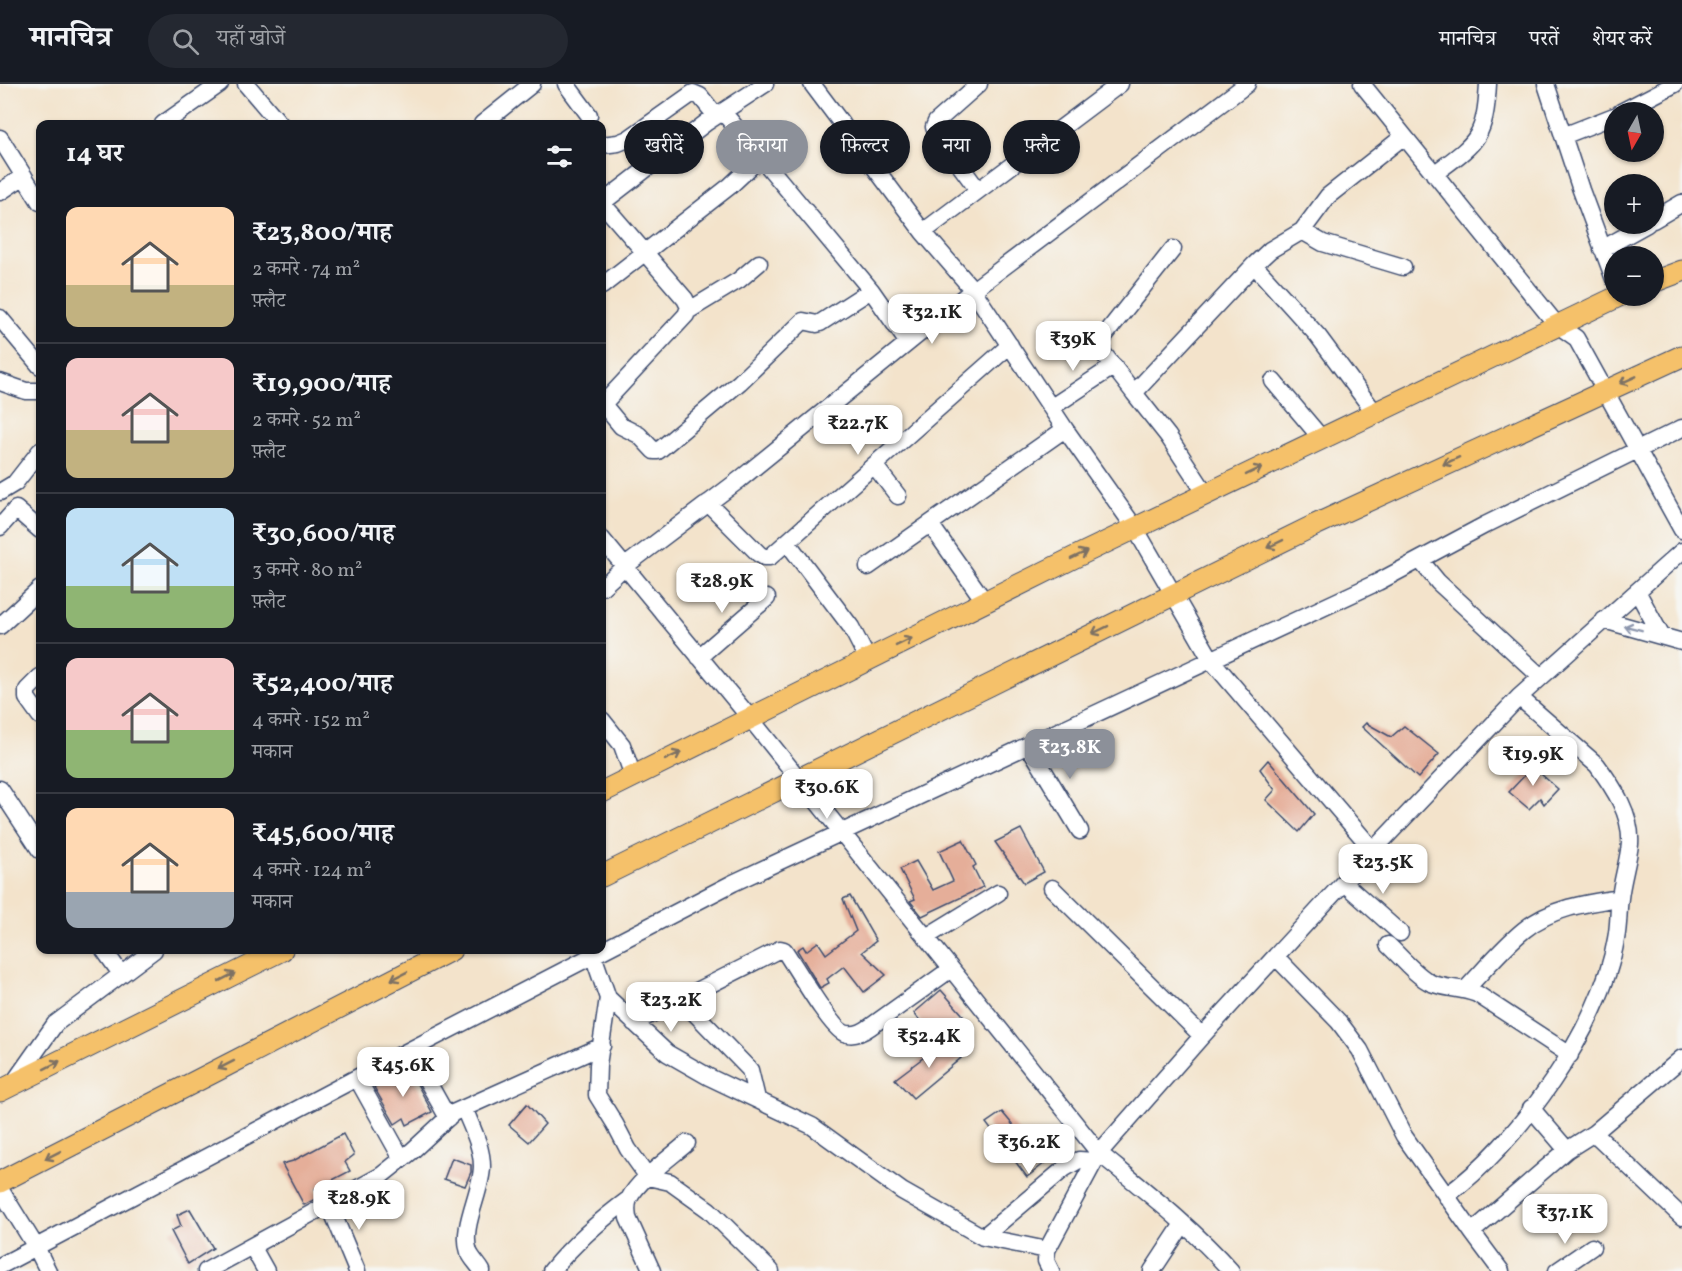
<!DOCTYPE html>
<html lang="hi">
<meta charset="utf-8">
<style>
body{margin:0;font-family:Vollkorn,"Noto Serif Devanagari",serif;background:#242831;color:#f1f3f6;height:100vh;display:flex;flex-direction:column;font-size:22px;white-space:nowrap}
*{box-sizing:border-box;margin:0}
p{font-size:20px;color:#9ea1a6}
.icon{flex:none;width:33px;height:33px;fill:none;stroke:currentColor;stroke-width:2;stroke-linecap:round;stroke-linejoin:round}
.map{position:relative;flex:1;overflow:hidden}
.drawer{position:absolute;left:36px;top:36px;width:570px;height:834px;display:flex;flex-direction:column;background:#171b24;border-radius:12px;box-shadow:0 2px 4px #0004}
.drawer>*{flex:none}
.top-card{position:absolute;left:624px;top:36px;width:570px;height:54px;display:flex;gap:12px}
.needle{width:39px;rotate:189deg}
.controls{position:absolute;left:1604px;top:18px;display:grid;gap:12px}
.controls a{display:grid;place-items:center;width:60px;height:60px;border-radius:50%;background:#171b24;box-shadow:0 2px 4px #0004;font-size:30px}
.price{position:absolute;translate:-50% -51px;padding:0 14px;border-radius:12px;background:#fff;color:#222;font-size:20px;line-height:39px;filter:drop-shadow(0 2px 3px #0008)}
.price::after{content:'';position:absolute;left:50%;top:36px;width:18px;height:14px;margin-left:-9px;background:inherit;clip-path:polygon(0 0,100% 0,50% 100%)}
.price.on{background:#8c9099;color:#fff}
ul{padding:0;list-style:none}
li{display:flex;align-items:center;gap:18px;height:150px;padding:0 30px}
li+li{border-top:2px solid #363941}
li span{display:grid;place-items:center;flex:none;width:168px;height:120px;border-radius:12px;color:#555}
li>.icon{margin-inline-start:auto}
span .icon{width:72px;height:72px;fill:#fffc;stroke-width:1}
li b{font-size:26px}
h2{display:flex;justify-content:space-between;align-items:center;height:72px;padding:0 30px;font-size:26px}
.chip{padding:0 21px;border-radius:27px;background:#171b24;box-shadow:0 2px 4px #0004;font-size:21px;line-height:54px}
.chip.on{background:#8c9099;color:#fff}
header{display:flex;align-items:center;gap:36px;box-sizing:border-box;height:84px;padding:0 30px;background:#171b24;border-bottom:2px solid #363941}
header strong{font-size:28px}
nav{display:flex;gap:33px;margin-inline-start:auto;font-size:21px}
.search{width:420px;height:54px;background:#242831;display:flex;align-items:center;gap:15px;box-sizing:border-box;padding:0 21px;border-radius:33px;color:#9ea1a6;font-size:22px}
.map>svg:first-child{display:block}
.building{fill:#e5ae99}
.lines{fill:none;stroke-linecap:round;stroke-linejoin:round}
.minor-casing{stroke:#3b4a6e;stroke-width:19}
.major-casing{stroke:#3b4a6e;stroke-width:23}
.minor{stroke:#fff;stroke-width:16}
.major{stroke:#f5c16b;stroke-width:21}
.oneway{stroke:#7d7164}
.oneway2{stroke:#8d97ae}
</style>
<header>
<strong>मानचित्र</strong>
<div class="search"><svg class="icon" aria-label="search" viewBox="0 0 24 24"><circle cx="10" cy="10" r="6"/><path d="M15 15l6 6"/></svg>यहाँ खोजें</div>
<nav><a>मानचित्र</a><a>परतें</a><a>शेयर करें</a></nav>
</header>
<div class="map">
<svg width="1682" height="1187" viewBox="0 0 1682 1187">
<rect width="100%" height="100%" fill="#f6f6f2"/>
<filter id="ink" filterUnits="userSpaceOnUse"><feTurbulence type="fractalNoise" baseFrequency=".0167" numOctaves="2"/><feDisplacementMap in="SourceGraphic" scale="12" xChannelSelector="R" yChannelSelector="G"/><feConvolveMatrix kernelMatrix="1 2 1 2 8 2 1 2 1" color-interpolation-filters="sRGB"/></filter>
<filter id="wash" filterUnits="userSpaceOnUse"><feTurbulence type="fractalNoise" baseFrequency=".008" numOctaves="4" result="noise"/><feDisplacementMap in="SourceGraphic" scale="24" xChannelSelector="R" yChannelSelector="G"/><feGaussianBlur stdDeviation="1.35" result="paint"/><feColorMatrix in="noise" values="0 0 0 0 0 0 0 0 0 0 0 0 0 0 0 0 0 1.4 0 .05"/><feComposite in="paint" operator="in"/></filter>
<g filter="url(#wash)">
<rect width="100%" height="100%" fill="#f3e3cb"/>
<g id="blocks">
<!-- building -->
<path class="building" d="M1366 639 1391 653 1404 642 1439 670 1418 694 1362 643Z
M1524 675 1558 705 1544 720 1540 714 1529 725 1509 708 1525 691Z
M1268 676 1314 730 1299 748 1266 716 1275 706 1260 685Z
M1021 745 1044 788 1024 799 995 758Z
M963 756 976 781 973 783 983 803 922 832 910 817 915 815 900 785 916 777 933 806 953 797 939 767Z
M850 812 876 857 862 868 886 891 864 908 844 882 827 895 829 899 820 904 797 866 803 862 806 867 818 858 826 870 856 847 843 815Z
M941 906 963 931 934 955 914 929Z
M948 955 961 974 913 1014 895 995Z
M408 983 432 1028 407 1041 404 1034 395 1040 374 1003Z
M527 1020 545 1040 529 1058 509 1041Z
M1002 1028 1045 1079 1027 1093 986 1039Z
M343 1050 354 1071 345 1078 350 1087 315 1105 319 1113 304 1121 282 1080 293 1077Z
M452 1074 471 1081V1088L465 1102 444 1095Z
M190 1125 213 1164 188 1180 171 1147 181 1142 177 1131Z"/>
</g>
</g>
<g filter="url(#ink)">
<use href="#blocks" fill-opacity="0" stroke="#3b4a6e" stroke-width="1.5"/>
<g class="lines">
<defs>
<path id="minor" d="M246 0 280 40
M566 0 589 31
M812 0 923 148 973 206 1065 345 1135 444 1212 577 1373 766
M1362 0 1556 240 1576 254 1682 446
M1546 0 1581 106 1614 195
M723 28 871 206 908 259
M1621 28 1675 0
M163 40 220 0
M482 40 532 0
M1563 52 1614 32
M0 54 40 118
M602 61 618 59 628 55 693 9 700 12 716 32
M1434 90C1477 58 1485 55 1488 0
M978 106 937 50 934 43 936 38 979 0
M0 108 24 92
M602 119 685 215 689 223 686 231 603 320
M602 119 707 38 765 0
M1653 136 1682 119
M1302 147 1323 159 1403 183
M923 148 1120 0
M1602 165 1647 140
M1254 181 1270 166 1302 147 1328 112 1404 52
M602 202 730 102 761 73
M688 227 739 196 759 179
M0 234 40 282
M1273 297 1322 355
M0 298 26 307H40
M1134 309 1103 269 1101 261 1105 251 1173 165
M602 319 621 342 639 351 654 367H658L740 298 803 237 817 240 820 239 871 206
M1052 323 1114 282
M874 381 898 412
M0 408 15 399 40 367
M1206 410 1168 352 1134 309 1254 181 1318 252 1375 329
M708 419 759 470 764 473H770L1010 261
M930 440 985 518
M0 443 16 425 40 446
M602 455 750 634 1099 1069C1144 1106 1192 1143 1231 1187
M787 458 851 543 868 576
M1420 476 1438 498 1541 593
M868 483 1065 345
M602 503 624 483 739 396 973 206 1247 0
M1637 507 1661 551
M1604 536 1682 558
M0 542 40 505
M699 573 767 514
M40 593 27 606V614L40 632
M602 636 622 661 633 692
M1029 662 1080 747
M0 705 40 766
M1344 799 1400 849
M1052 804 1202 952
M926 853 998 809
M1388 861C1400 872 1417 893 1431 899 1445 905 1461 903 1477 910L1570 971
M104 866 121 890
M593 871 608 914 667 969 709 993 812 1042 902 1107 983 1153 1047 1166
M1276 873 1339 938 1360 966 1404 1052 1472 1148 1501 1187
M1466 905C1485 885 1503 863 1524 846 1551 824 1586 819 1620 814
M608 914 598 981 597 1011 615 1040 628 1065 648 1093 670 1098 709 1126 771 1187
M681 915 750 986 757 1015
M634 939 780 865 784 866C795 882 830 943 844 949 854 953 863 948 870 943L951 885
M410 966 448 1034
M357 994 402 1075
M12 1001 55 940 154 866
M464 1024C471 1042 482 1062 482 1082 482 1108 460 1143 469 1168 472 1175 478 1180 482 1187
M1531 1024 1567 1066
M1594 1049 1682 1133
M0 1105 36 1163 48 1187
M1446 1112C1517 1061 1602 942 1616 855 1619 841 1618 827 1620 814 1622 796 1628 778 1630 760 1632 731 1614 704 1597 681L1519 613
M329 1120 357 1187
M1472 1148 1567 1066 1594 1049 1682 974
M983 1153 1065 1084 1079 1076 1094 1077
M252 1162 266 1187
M0 1182 383 980 733 799 1378 498 1485 441 1682 344
M206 1187 382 1091 412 1067 453 1029 602 962
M551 1187C575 1158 599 1137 629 1115
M652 1187 628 1134C627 1127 626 1122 629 1115 637 1097 671 1073 687 1059
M1051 1187 1046 1177 1047 1166 1099 1069 1202 952 1381 758 1519 613 1682 467
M1152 1187 1183 1140
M1557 1187 1592 1163"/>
<path id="major" d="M1653 198 1682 187
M602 708 1073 474 1619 212
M602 792 1315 441 1682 272
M0 1007 282 866
M0 1098 451 866"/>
</defs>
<!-- minor casing -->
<use href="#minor" class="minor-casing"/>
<!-- major casing -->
<use href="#major" class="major-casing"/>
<!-- minor -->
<use href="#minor" class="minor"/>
<!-- major -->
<use href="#major" class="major"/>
</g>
<!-- one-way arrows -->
<defs><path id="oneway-shaft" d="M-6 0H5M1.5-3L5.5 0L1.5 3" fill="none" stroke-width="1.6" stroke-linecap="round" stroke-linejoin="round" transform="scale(1.5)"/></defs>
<g class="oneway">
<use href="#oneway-shaft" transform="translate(1628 296) rotate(156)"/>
<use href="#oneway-shaft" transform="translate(1451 377) rotate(155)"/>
<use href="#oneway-shaft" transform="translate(1254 387) rotate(-26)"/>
<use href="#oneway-shaft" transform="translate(1275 460) rotate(154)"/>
<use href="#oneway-shaft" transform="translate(1079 471) rotate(-26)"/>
<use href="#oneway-shaft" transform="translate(1100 546) rotate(154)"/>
<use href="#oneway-shaft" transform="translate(904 558) rotate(-26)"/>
<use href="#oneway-shaft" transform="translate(673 672) rotate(-26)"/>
<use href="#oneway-shaft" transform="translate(399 892) rotate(153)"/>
<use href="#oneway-shaft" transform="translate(227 893) rotate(-27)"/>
<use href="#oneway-shaft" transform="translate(52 981) rotate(-27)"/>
<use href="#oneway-shaft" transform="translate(226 981) rotate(153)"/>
<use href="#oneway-shaft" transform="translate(53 1071) rotate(153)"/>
</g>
<use class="oneway2" href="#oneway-shaft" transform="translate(1633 544) rotate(-166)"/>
</g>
</svg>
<div class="controls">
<a><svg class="needle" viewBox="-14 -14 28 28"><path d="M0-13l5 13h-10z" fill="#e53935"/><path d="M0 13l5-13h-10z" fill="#9ea1a6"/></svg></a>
<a>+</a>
<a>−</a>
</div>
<b class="price" style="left:932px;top:261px">₹32.1K</b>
<b class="price" style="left:1073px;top:288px">₹39K</b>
<b class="price" style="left:858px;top:372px">₹22.7K</b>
<b class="price" style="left:722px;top:530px">₹28.9K</b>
<b class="price on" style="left:1070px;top:696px">₹23.8K</b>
<b class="price" style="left:1533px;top:703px">₹19.9K</b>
<b class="price" style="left:827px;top:736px">₹30.6K</b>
<b class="price" style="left:1383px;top:811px">₹23.5K</b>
<b class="price" style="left:671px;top:949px">₹23.2K</b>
<b class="price" style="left:929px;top:985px">₹52.4K</b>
<b class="price" style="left:403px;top:1014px">₹45.6K</b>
<b class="price" style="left:1029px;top:1091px">₹36.2K</b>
<b class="price" style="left:359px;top:1147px">₹28.9K</b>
<b class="price" style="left:1565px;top:1161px">₹37.1K</b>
<div class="top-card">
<a class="chip">खरीदें</a>
<a class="chip on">किराया</a>
<a class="chip">फ़िल्टर</a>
<a class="chip">नया</a>
<a class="chip">फ़्लैट</a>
</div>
<section class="drawer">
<h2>14 घर<svg class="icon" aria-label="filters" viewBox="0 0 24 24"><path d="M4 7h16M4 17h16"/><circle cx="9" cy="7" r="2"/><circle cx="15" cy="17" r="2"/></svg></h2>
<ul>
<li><span style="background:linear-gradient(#ffd9b3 65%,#c2b280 0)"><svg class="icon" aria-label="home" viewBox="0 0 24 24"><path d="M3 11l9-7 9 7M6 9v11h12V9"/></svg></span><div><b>₹23,800/माह</b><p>2 कमरे · 74 m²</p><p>फ़्लैट</p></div></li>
<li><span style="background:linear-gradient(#f6c9c9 60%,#c2b280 0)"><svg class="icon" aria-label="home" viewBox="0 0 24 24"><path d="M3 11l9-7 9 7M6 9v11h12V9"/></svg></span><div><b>₹19,900/माह</b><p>2 कमरे · 52 m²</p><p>फ़्लैट</p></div></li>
<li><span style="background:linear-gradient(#bfe0f5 65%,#8fb573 0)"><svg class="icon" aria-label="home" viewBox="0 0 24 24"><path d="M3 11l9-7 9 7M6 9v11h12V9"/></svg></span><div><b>₹30,600/माह</b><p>3 कमरे · 80 m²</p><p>फ़्लैट</p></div></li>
<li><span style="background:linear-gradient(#f6c9c9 60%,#8fb573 0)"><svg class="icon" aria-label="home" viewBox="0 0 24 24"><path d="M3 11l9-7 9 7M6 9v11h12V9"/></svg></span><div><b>₹52,400/माह</b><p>4 कमरे · 152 m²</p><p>मकान</p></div></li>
<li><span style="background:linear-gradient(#ffd9b3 70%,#9aa5b1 0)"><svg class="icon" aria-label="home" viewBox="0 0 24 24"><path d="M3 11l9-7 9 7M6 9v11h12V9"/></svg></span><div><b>₹45,600/माह</b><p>4 कमरे · 124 m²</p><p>मकान</p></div></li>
</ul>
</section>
</div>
